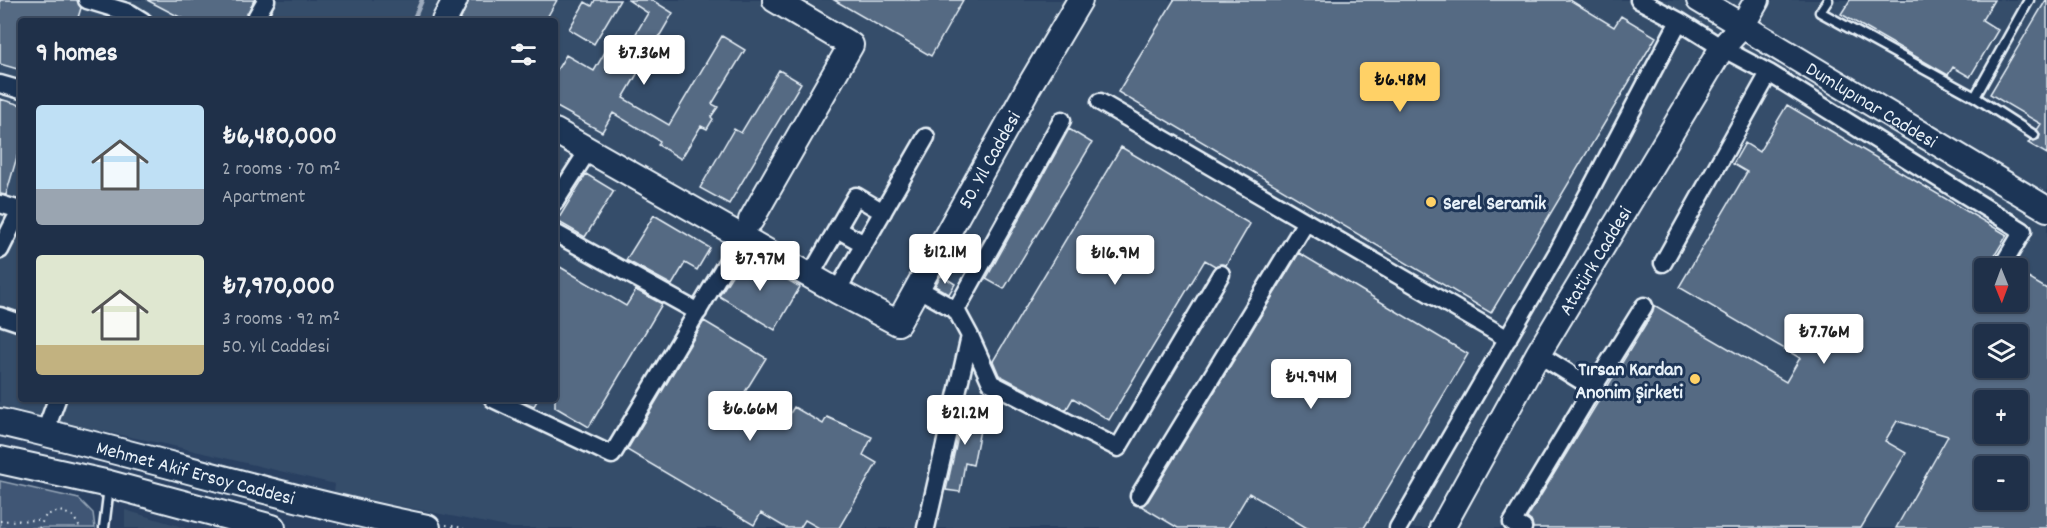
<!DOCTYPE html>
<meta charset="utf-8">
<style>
body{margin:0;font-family:Dekko,sans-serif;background:#273850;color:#f1f3f6;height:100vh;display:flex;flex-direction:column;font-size:22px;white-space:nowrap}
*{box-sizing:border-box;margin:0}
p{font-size:20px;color:#a1a9b4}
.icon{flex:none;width:33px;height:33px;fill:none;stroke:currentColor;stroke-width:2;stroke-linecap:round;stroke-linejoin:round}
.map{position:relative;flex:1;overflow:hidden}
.side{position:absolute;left:18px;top:18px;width:540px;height:384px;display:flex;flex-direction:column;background:#1f3049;border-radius:6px;box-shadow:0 2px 4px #0004,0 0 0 2px #3c4b61}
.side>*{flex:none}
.needle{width:39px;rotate:179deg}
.tools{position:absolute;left:1974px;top:258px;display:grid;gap:12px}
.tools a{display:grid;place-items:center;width:54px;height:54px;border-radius:6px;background:#1f3049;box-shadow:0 2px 4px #0004,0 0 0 2px #3c4b61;font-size:30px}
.price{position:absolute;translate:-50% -51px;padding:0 14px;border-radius:6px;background:#fff;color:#222;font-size:20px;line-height:39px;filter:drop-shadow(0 2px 3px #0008)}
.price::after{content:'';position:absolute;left:50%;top:36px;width:18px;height:14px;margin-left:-9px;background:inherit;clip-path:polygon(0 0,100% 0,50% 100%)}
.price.active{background:#ffd166;color:#111}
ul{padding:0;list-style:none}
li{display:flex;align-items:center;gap:18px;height:150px;padding:0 18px}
li span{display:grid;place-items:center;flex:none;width:168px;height:120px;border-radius:6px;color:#555}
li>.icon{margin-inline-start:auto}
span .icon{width:72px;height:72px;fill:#fffc;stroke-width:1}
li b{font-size:26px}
h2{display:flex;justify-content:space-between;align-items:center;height:72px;padding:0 18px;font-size:26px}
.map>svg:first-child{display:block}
.built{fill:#364d6b;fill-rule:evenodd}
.green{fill:#415774;stroke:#94a4b6;stroke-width:1.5}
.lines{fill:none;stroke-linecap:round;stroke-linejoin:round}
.stream{stroke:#9dabbd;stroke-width:4.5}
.building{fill:#556a83;stroke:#e8f1f8;stroke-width:1.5;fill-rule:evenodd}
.lane-casing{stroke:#e8f1f8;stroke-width:13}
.street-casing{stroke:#e8f1f8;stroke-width:21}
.secondary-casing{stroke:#e8f1f8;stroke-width:28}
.primary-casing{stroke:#e8f1f8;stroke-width:30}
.path{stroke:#e8f1f8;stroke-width:2;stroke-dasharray:1.5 4.5;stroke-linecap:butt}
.lane{stroke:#1d3557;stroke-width:8}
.street{stroke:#1d3557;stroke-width:16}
.secondary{stroke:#1d3557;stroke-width:24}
.primary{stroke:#1d3557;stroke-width:26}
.poi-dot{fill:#ffd166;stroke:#1d3557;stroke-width:2}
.labels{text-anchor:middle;stroke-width:6;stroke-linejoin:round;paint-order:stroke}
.street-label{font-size:20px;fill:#e8f1f8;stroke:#1d3557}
.poi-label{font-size:20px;font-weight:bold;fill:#e8f1f8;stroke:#1d3557;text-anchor:start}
</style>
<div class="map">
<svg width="2047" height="528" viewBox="0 0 2047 528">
<rect width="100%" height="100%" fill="#294061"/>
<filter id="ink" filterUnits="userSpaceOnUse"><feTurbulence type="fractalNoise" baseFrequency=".0167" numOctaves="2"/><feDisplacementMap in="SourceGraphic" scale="12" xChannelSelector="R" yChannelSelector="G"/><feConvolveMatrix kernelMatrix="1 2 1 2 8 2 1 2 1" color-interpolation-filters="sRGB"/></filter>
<g filter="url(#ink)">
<!-- built -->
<path class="built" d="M0 0H2047V528H512L334 493 335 484 165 444 0 410ZM21 21H555V399H21ZM1984 268H2018V302H1984ZM1984 334H2018V368H1984ZM1984 400H2018V434H1984ZM1984 466H2018V500H1984Z
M125 510 186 528H125Z"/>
<!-- green -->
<path class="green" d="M0 481 79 499 93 513 95 528H0Z"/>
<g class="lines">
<!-- stream -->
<path class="stream" d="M413 21 422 0"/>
</g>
<!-- building -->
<path class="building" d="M0 0H77L81 8 77 21H21V70L0 64Z
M147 0H254L244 21H187Z
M469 0H557L545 21H460Z
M595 0H620L594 44 569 29 585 2 592 6Z
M628 0H652L673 13 623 98 669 125 722 36 745 50 712 104 718 107 711 117 713 119 707 129 701 126 681 159 658 145 660 141 613 113 602 132 555 106V73L566 55 594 71 605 52 620 61 648 13Z
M834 0H963L931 56Z
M1174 0H1570L1614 27 1621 16 1656 37 1491 313 1118 92Z
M1850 0H1994L1982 20 1998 30 1970 77 1953 67 1948 75 1841 14Z
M2046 0H2047V154L2028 143 2030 140 2034 141 2039 139 2040 135 2037 130 2041 124 1990 94Z
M779 70 801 83 729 204 700 188 734 129 741 133Z
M0 99 21 105V143L6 195 0 194Z
M1787 105 2007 235 1987 268H1984V272L1976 287 1984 292V302H2018V272L2047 289V528H1896L1948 436 1897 421 1885 441 1906 453 1861 528H1533L1532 522 1527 518 1653 312 1654 305 1786 382 1800 358 1679 287 1747 172 1733 164 1745 143 1759 152ZM1984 334H2018V368H1984ZM1984 400H2018V434H1984ZM1984 466H2018V500H1984Z
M1069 129 1092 143 1004 289 986 279Z
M1121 147 1250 224 1226 265 1221 264 1215 266 1205 260 1109 420 1073 398 1066 410 999 375 993 361Z
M586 174 614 191 585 237 557 221Z
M654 215 710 248 697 270 685 263 672 285 626 260Z
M1299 253 1468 354 1364 528H1307L1249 493 1228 528H1178L1141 506 1148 501Z
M745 255 800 287 775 330 719 296Z
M555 264 626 306 636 290 662 304 589 427 555 407Z
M941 275 955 284 949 294 935 286Z
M704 321 766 358 743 395 786 420 794 407 823 424 827 417 872 437 863 455 877 463 839 528H819L805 520 800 528H786L761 513 754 525 627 450Z
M518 399H538L534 406Z
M965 406 984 410 973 465 965 463 960 492 946 490Z"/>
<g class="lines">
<defs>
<path id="lane" d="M1828 0 1820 12 1975 97 2034 135
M1975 97 2029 0
M104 528 109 487"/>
<path id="street" d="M87 0 130 13 143 21
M254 21 266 0
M1679 21 1722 48 1769 73 2023 231 2001 268
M0 84 21 90
M1100 102 1508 339
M555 202 589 149
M0 204 20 210
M837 229 864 244
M555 233 698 312
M0 250 21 208
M1663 263 1769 73
M810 276 856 196 883 212
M917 288 956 310
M837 291 926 137
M0 316 21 323
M970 336 991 383 1118 448 1221 274
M1538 354 1593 388 1644 306
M493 399 612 455 742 237
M45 432 57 399
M1139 496 1306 222
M926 528 970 336 956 310 1062 120
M1398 528 1557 253 1679 21 1639 0
M1523 528 1512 523 1593 388"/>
<g id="secondary">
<path id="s1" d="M1699 0 2047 209"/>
<path d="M444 21 455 0"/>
<path id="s2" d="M555 131 837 291 898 323 1028 88 1080 0"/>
<path d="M751 220 851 45 775 0"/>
<path id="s3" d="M1442 528 1538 354 1722 48 1742 26 1757 0"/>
</g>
<g id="primary">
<path id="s4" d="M0 422C143 455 283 499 427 528"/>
<path d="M0 460 109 484 272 528"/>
</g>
</defs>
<!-- lane casing -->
<use href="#lane" class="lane-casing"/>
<!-- street casing -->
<use href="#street" class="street-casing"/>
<!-- secondary casing -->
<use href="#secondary" class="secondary-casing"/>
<!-- primary casing -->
<use href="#primary" class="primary-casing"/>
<!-- path -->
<path class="path" d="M0 521 41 520
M446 525 464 528
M39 528 46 515 60 511 73 516 80 528"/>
<!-- lane -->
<use href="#lane" class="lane"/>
<!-- street -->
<use href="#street" class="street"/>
<!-- secondary -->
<use href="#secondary" class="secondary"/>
<!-- primary -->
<use href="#primary" class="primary"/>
</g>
</g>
<!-- markers -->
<g class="poi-dot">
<circle cx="1431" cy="202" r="6"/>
<circle cx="1695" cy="379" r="6"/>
</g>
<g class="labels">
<!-- street labels -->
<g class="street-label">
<text dy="7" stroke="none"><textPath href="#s1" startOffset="202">Dumlupınar Caddesi</textPath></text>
<text dy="7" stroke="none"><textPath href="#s2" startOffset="580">50. Yıl Caddesi</textPath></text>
<text dy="7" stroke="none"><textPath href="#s3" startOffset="308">Atatürk Caddesi</textPath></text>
<text dy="7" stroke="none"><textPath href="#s4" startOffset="202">Mehmet Akif Ersoy Caddesi</textPath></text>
</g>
<!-- poi labels -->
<g class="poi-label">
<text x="1443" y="209">Serel Seramik</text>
<text x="1683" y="375" text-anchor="end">Tırsan Kardan<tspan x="1683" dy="23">Anonim Şirketi</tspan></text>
</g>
</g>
</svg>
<div class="tools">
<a><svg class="needle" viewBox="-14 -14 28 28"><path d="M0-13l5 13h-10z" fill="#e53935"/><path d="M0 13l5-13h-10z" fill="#a1a9b4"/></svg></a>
<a><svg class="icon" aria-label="layers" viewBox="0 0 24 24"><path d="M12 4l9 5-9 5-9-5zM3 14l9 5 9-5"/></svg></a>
<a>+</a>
<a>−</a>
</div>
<b class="price" style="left:644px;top:86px">₺7.36M</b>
<b class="price active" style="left:1400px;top:113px">₺6.48M</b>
<b class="price" style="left:945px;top:285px">₺12.1M</b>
<b class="price" style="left:1115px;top:286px">₺16.9M</b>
<b class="price" style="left:760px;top:292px">₺7.97M</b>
<b class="price" style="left:1824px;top:365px">₺7.76M</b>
<b class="price" style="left:1311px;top:410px">₺4.94M</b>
<b class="price" style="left:750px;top:442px">₺6.66M</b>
<b class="price" style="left:965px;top:446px">₺21.2M</b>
<section class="side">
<h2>9 homes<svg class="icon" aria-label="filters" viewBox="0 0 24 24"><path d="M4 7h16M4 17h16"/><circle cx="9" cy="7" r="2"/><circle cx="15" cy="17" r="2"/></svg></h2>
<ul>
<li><span style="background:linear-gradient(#bfe0f5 70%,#9aa5b1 0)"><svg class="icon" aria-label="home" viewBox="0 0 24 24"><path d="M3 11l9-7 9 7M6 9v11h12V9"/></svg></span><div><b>₺6,480,000</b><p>2 rooms · 70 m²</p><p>Apartment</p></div></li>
<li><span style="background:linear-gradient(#dfe7d0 75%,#c2b280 0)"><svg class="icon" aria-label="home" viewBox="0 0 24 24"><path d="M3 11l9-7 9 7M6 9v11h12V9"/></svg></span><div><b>₺7,970,000</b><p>3 rooms · 92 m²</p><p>50. Yıl Caddesi</p></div></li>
</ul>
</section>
</div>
